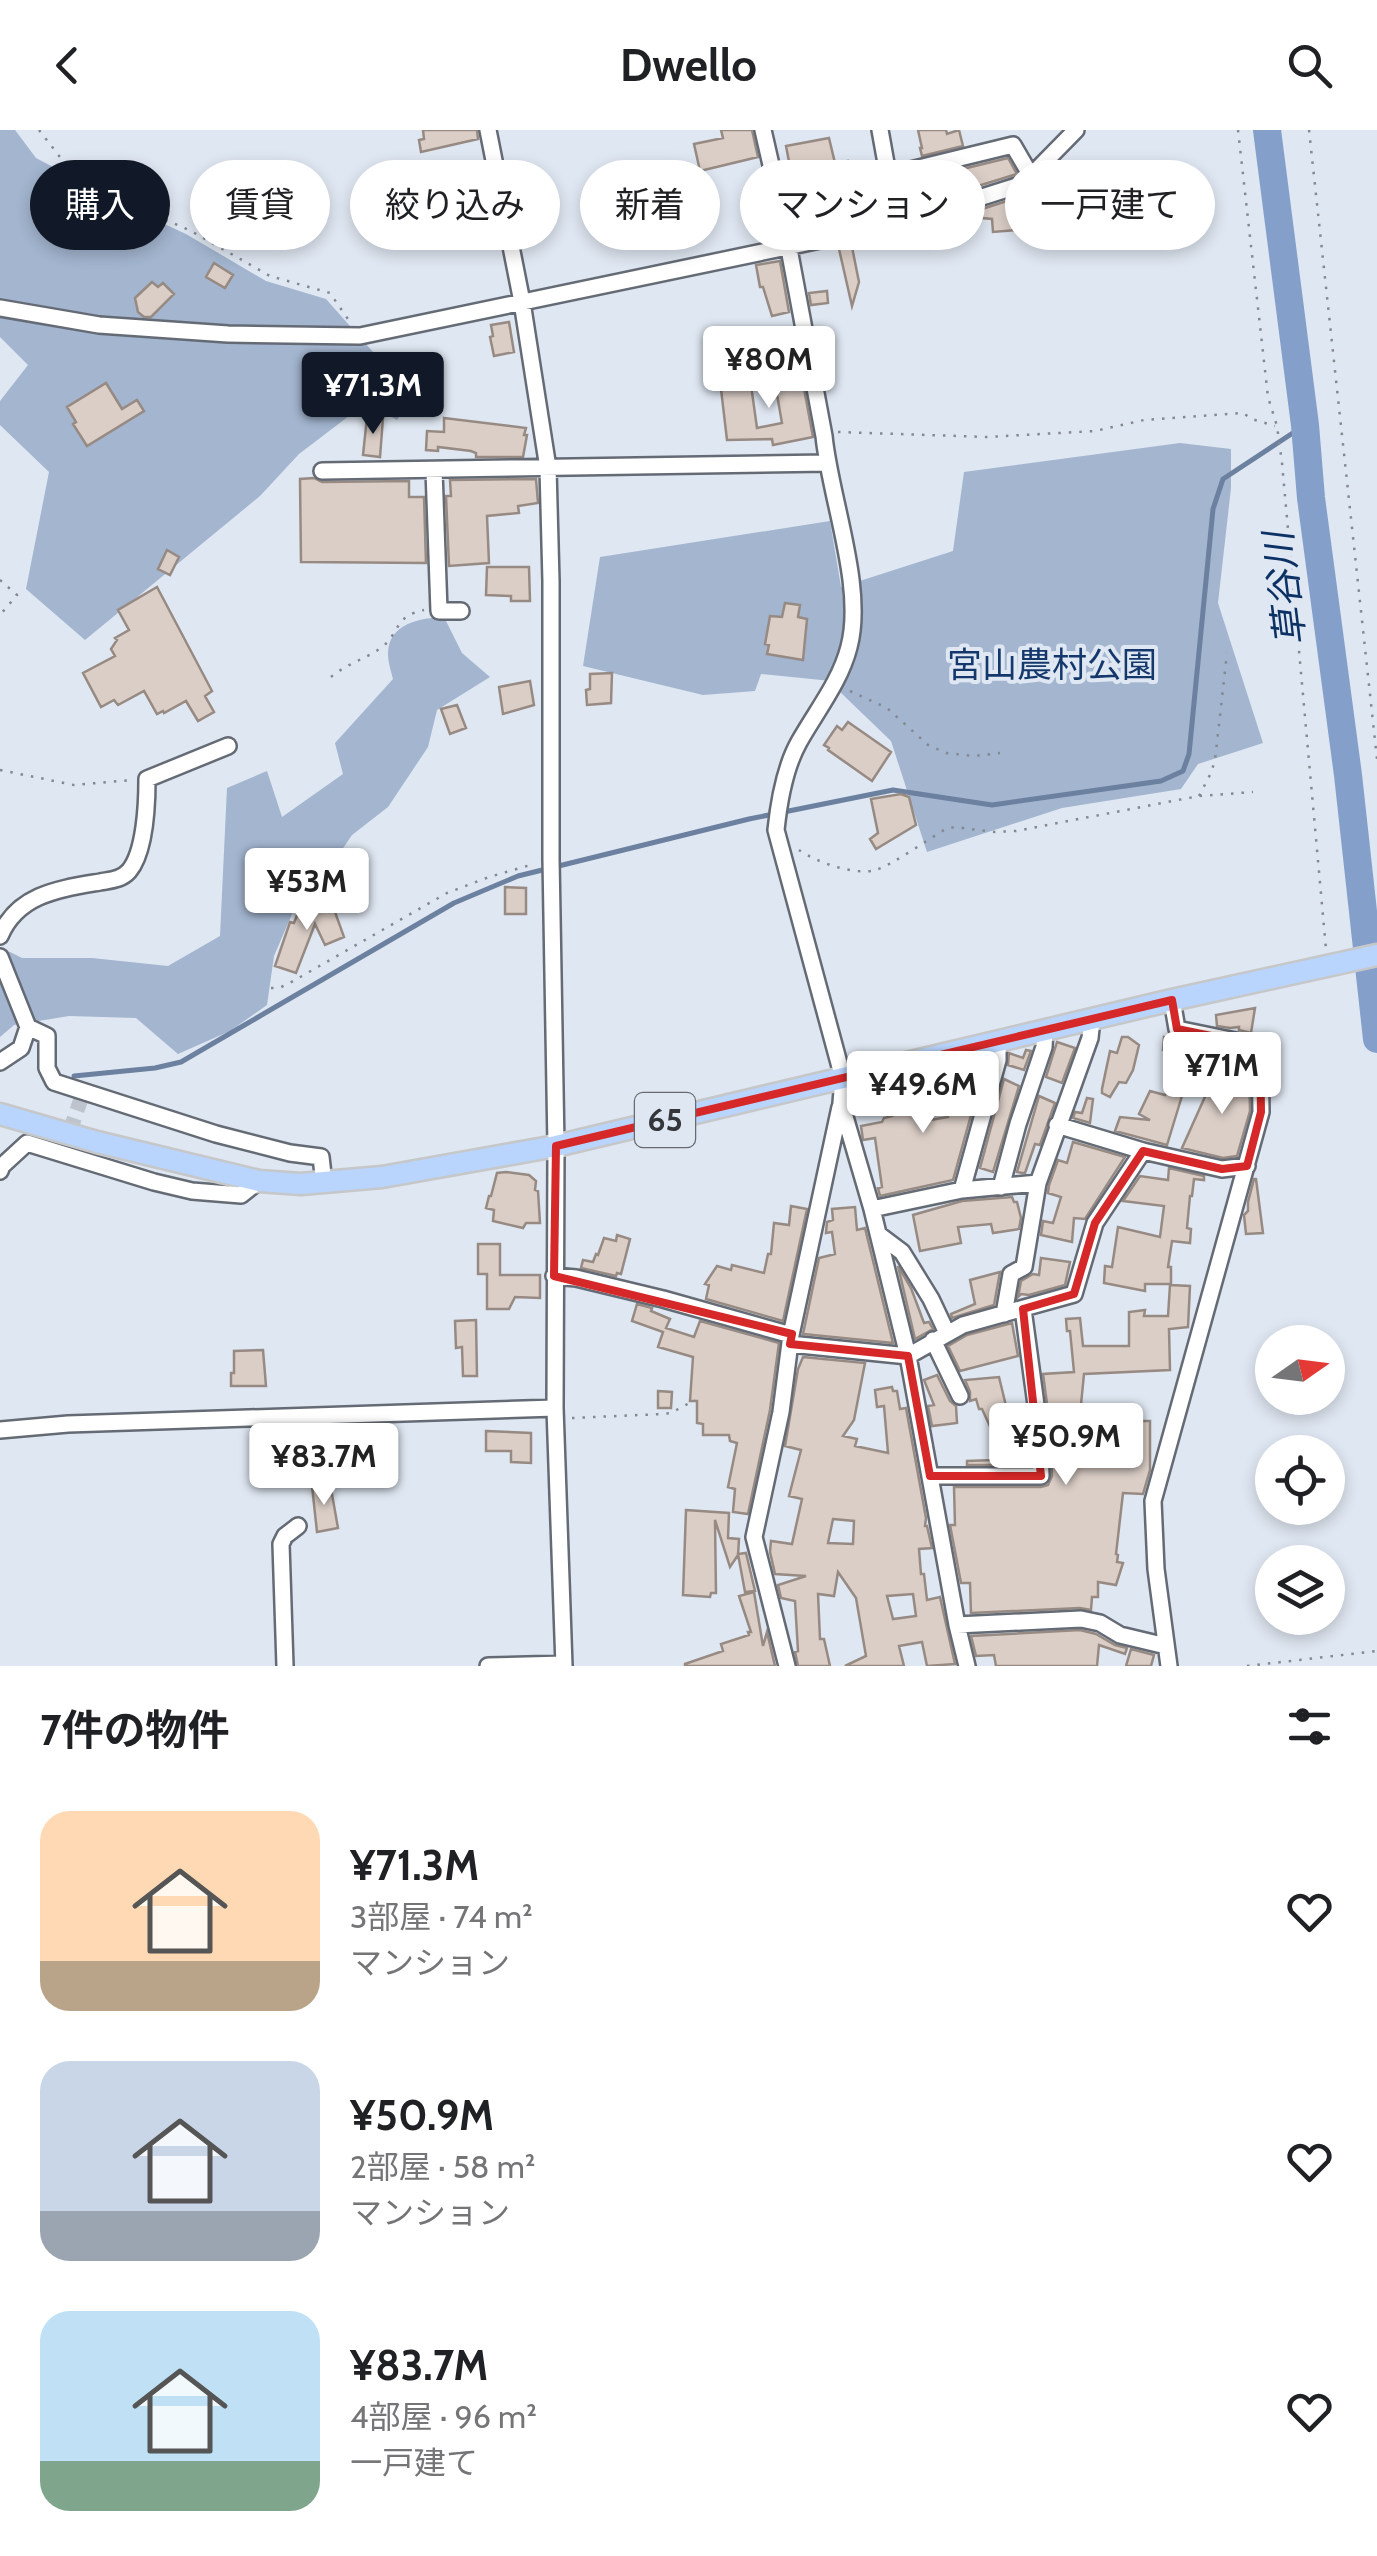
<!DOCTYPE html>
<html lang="ja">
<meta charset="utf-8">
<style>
body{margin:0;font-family:Cabin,"Noto Sans JP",sans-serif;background:#f6f6f6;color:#202124;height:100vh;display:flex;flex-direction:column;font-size:38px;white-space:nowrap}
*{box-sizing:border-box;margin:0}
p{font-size:32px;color:#757577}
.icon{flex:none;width:55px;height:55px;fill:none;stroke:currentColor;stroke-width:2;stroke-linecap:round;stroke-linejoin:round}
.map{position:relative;height:1536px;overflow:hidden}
.sheet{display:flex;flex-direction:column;background:#fff;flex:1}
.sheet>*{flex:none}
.banner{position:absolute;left:30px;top:30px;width:1318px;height:90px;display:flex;gap:20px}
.needle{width:65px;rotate:76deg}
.tools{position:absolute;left:1255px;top:1195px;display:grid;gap:20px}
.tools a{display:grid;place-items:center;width:90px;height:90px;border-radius:50%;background:#fff;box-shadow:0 5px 15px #0003;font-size:50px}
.price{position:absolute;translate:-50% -85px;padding:0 22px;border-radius:10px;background:#fff;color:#222;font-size:32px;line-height:65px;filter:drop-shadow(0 2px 5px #0008)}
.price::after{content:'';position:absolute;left:50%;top:60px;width:30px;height:22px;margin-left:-15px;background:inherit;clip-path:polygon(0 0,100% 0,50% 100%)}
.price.selected{background:#111827;color:#fff}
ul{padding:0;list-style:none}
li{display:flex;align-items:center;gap:30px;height:250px;padding:0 40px}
li span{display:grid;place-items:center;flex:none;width:280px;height:200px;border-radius:30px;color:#555}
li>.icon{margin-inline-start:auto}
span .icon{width:120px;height:120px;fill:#fffc;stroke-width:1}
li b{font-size:42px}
h2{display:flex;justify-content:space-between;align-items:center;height:120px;padding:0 40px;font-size:42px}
.tag{padding:0 35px;border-radius:45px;background:#fff;box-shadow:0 5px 15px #0003;font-size:35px;line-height:90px}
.tag.selected{background:#111827;color:#fff}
header{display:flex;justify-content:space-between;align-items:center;height:130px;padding:0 40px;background:#fff;font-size:45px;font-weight:800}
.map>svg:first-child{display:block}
.green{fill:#a3b5cf}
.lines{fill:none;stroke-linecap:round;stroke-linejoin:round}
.stream{stroke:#6c809f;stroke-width:5}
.river{stroke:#84a0ca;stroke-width:28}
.building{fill:#dbcec7;stroke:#968a83;stroke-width:2.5;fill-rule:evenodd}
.minor-tunnel{stroke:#bdc4cd;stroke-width:15;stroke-dasharray:15 8;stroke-linecap:butt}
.minor-casing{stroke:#656b75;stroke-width:20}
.major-casing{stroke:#c6c7c8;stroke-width:25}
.path{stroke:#848991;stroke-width:2.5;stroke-dasharray:2.5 8;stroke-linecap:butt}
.minor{stroke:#fff;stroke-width:15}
.major{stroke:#b9d5fe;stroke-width:20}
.marked{fill:none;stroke:#d62828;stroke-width:8;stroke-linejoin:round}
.labels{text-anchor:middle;stroke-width:8;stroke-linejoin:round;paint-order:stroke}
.shield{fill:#dfe7f2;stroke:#676b71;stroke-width:2.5}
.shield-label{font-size:32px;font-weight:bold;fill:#33363a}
.park-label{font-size:35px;fill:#14386c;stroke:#dfe7f2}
.water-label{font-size:38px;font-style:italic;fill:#0c3164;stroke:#dfe7f2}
</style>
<header><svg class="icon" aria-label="back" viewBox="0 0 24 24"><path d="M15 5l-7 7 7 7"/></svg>Dwello<svg class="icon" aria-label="search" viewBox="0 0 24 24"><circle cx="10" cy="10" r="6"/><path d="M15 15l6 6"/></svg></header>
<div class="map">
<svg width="1377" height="1536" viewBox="0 0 1377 1536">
<rect width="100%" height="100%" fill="#dfe7f2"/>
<!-- green -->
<path class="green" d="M0 0H15L36 28 134 80 186 104 266 151 326 169 413 267 397 290 366 273 299 324 260 366 85 510 26 459 49 342 0 295V271L28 235 0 207Z
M1180 313 1231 319V358L1218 473 1263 613 1198 634 1181 659 1062 678 927 722 891 611 838 560 857 505 842 458 845 492 841 518 831 551 761 544 755 561 703 565 583 536 600 427 830 391 841 457 953 421 964 342Z
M444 487 462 523 490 547 437 580 428 617 388 677 352 705 327 742 329 763 325 769 301 763 274 826 267 875 230 901 178 924 136 888 69 886 14 895 0 907V817L22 828H92L168 836 220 806 227 658 267 641 282 687 343 644 335 613 393 549C391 541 388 532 388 524 388 493 421 488 444 487Z"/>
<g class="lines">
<!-- stream -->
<path class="stream" d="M74 946 155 938 181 932 454 773 518 746 749 689 893 660 992 675 1161 651 1183 641 1189 624 1213 379 1223 349 1305 295"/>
<!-- river -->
<path class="river" d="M1267 0 1305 295 1311 368 1348 645 1377 909"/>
</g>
<!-- building -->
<path class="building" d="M423 0H477L478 9 421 22 419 10 424 9Z
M721 0H752L758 27 700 41 694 14 723 8Z
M918 0H946L947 4 959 0 963 16 922 26 920 18H922Z
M829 8 835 33 848 31 849 36 863 34V40L806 54 789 55 787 43 791 42 786 16Z
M1008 28 1017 44 978 56 946 60 947 66 906 79 901 54Z
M867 62V65L880 63 884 85 842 90 839 69Z
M1013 69 1016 100 993 102 992 89 982 88V79Z
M828 84 830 96 812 100 810 87Z
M852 117 859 152 852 176 839 119Z
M780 131 789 182 772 186 763 157H760L756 135Z
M214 133 233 145 225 158 206 147Z
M152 152 158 157 163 153 174 164 151 187H144L138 182 135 168Z
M827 161 828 173 811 175 809 163Z
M509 192 514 222 494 226 490 207 493 206 491 195Z
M800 237 813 307 773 315 772 309 727 310 721 259 751 255 757 298 782 293 773 242Z
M106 253 122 279 137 270 144 281 87 316 73 294 76 292 67 277Z
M367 287 383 288 380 327 363 325Z
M444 288 526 298 524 305H527L523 327H476V323L471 321 438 317V321L426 320 427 301 444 302Z
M314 348 322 352 409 351V367H424L426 433 301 432 300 349Z
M536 349 538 373 518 376 519 383 487 386 489 433 449 436 446 366H451L450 350Z
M167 420 179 427 170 445 158 439Z
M487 437H529L530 471H511V466L486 465Z
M157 457 212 561 205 566 214 582 198 591 186 571 164 583 163 581 157 584 144 561 118 575 114 570 101 577 83 543 115 526 111 519 117 510 115 508 129 500 118 480Z
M785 473 800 475 798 487 807 489 803 530 767 524 769 515 765 514 770 486 782 487Z
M612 543 611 573 587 575 586 560 590 559V544Z
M530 551 534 575 503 584 499 557Z
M457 575 466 598 450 604 441 579Z
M848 592 891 622 872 651 828 620 829 618 824 615 837 596 842 600Z
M901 664 909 667 916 695 876 719 870 709 878 703 871 669Z
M505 757 526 758V784H505Z
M304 767 335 782 344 807 325 815 315 794 296 843 275 836 290 792 294 793Z
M1255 878 1251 903 1239 900V897L1230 898 1217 896 1216 885Z
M1122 907H1128L1139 915 1133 940 1126 953 1119 952 1110 967 1102 963V959L1110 921 1117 923Z
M1164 907 1194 914 1192 925 1163 920Z
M1057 912 1075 918 1062 953 1046 947Z
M1026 920 1031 921 1024 940 1008 935 1009 923 1023 928Z
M1242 926H1249L1250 981 1237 1026 1223 1028 1182 1018 1213 949 1220 952 1223 945 1242 953Z
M986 931 953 1050 880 1066 878 1058 882 1057 875 1008 863 1010 861 996 882 992 884 988 892 986V982L896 981 890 957 915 951 924 991 948 987 944 957 962 954 961 940Z
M1192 933 1167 1015 1115 1001 1120 987 1150 990 1139 984 1150 961 1165 965Z
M1004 949 1019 956 993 1042 980 1038Z
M1039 966 1055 973 1040 1015 1035 1014 1025 1043H1022L1017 1042Z
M1087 968 1093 969 1090 993 1073 988 1075 982 1082 983Z
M1073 1012 1125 1027 1085 1089 1074 1088 1072 1112 1041 1105 1043 1091 1053 1093 1061 1067 1048 1063 1049 1055 1058 1030 1067 1033Z
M1169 1038 1204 1046V1050L1194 1049 1192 1066H1190L1187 1098 1191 1099 1190 1113 1172 1111 1168 1137H1171V1154H1145V1161L1104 1153 1105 1136 1112 1137 1118 1097 1160 1107 1164 1076 1123 1071 1140 1046 1168 1050Z
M506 1042 529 1045 536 1051 535 1060 538 1061 540 1093H526L523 1098 493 1091 494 1080 486 1078 489 1066H491L497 1043Z
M1254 1049H1256L1263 1103 1246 1104 1244 1085 1248 1081V1072Z
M1012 1067 1014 1072H1017L1021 1088 1019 1099 993 1103 991 1094 958 1097 961 1113 920 1121 913 1085 962 1071Z
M791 1076 807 1079 783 1191 706 1169 709 1155 705 1154 717 1136 731 1140 732 1135 764 1143 768 1124H771L774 1093 789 1095Z
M855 1077 857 1100 865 1098 893 1213 803 1204 819 1128 835 1124 832 1102 826 1103 827 1092 833 1090 832 1079Z
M617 1105 630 1109 621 1144 617 1143 616 1146 581 1138 583 1130 593 1132 596 1124 598 1125 604 1108 616 1111Z
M478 1114H500V1145H540V1168L515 1167 509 1179H487V1144H478Z
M1041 1128 1070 1132 1065 1155 1029 1165 1021 1164 1018 1167 1021 1151 1033 1144 1039 1145Z
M898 1136 911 1158 924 1193 929 1192 933 1199 915 1209Z
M1000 1142 994 1175 952 1188 951 1184 975 1174 970 1150Z
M1170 1155 1190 1156 1188 1197 1169 1199 1170 1240 1084 1244 1079 1295 1114 1296 1115 1291H1150V1340L1143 1364 1123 1363 1116 1424 1118 1425 1117 1432 1123 1433 1116 1455 1098 1452V1467H1092L1091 1480 1080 1478 971 1483 970 1453H961L950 1395H955L954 1357H1041L1048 1355 1052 1346 1050 1296 1043 1244 1074 1242 1070 1201H1067L1066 1189 1080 1188 1083 1216H1129V1182L1145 1180 1144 1186H1168Z
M637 1174 652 1178 651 1181 670 1189 666 1198 694 1207 700 1191 779 1213 770 1280 748 1384 733 1382 735 1359 728 1357 737 1313 730 1311 729 1305H703V1294L697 1293V1271H690L693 1227 658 1217 663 1202 632 1191Z
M476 1190 477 1246H463L462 1217 456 1218 455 1191Z
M1012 1193 1018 1226 960 1241 948 1216 967 1205Z
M263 1220 266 1256H231V1243H234V1221Z
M803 1227 865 1233 854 1290 843 1306 857 1309 855 1316 888 1323 884 1276 877 1277 875 1260 892 1257 893 1261H897L900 1279 906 1278 926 1388 925 1396H927L932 1418 919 1419 921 1444H924L927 1470 940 1467 955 1534 927 1536 922 1512 899 1516 904 1536H845L866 1526 856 1468 838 1442 834 1466 818 1464 820 1509H824L830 1536H798L795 1522 798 1521 795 1471 781 1468 778 1455 806 1446 775 1444 770 1422 771 1411 792 1414 802 1369 789 1366 801 1320 785 1316 798 1239ZM833 1389 854 1391 853 1414 828 1413ZM913 1464 916 1486 893 1489 887 1466Z
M937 1245 950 1271 956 1276 957 1293 932 1296 928 1276 934 1275 924 1250Z
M999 1247 1007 1280 1025 1279 1029 1335H967V1331L994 1330 993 1303 982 1279H979L976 1269 970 1271V1262L965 1250Z
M658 1261 672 1262 671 1278H658Z
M486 1301 531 1303V1333L511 1332V1321H486Z
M330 1353 338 1398 317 1402 312 1356Z
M686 1380 729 1383 728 1408 739 1409 738 1425 730 1437 715 1390 716 1463H711L710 1467 683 1465Z
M746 1423 755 1461 745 1462 738 1424Z
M754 1462 763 1516 767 1502 775 1536H685V1534L723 1521 721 1514 749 1505 748 1502H751L739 1466Z
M1080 1500 1096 1504 1115 1515 1127 1518 1125 1524 1099 1515 1097 1536H996L994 1525 976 1526 971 1506Z
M1131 1519 1154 1525 1151 1536H1126Z"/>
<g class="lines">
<!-- minor-tunnel -->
<path class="minor-tunnel" d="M62 1024 83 963"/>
<defs>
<path id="minor" d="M488 0 522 172 548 338 551 451V729L556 1016 555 1278 564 1536
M763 0 784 92 824 306C830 368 865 457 849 517 840 552 817 580 799 612 785 637 779 671 776 700L843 948 841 973 872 1079 908 1226 957 1495 967 1536
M880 0 897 94
M778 67 808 65 1013 15 1031 46
M0 178 99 195 228 204 360 206 897 94 1023 54 1076 0
M434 340 439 481H461
M322 341 827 333
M0 806C18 764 59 759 100 752 110 750 121 750 129 741 145 722 147 674 147 649L228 616
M0 827 28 897 47 906V938L54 952 216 1004 290 1023 321 1027 324 1053
M0 932 21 918 28 897
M1057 995 1143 1021
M0 1041 2 1036 27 1013 154 1052 192 1061 241 1065 259 1051
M1001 1057 1018 994 1044 917 1045 900
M962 1060 998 930V912
M872 1079 962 1060 1038 1053
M878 1104 902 1122 931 1169 947 1203
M554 1146 576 1148 663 1169 791 1205
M1004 1184 1011 1144 1024 1137 1038 1053 1090 908 1092 889
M933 1210 960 1266
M790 1214 908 1226 963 1195 1074 1164 1095 1093 1143 1021 1222 1039 1247 1036
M0 1300 68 1294 555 1278
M930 1346H1041L1039 1297 1023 1179
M957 1495 1081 1489 1100 1493 1120 1505 1166 1516
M285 1536 281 1414 285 1406 298 1396
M488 1536 564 1534
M787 1536 754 1407 781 1282 791 1205 840 977
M1169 1536 1156 1439 1153 1371 1261 982 1260 916 1177 899 1172 870"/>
<path id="major" d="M0 984 97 1012 259 1051 301 1054 382 1047 556 1016 1172 870 1377 825"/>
</defs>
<!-- minor casing -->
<use href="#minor" class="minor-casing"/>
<!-- major casing -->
<use href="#major" class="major-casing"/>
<!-- path -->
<path class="path" d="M39 0 63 31 134 76 191 101 270 146 330 163 350 192
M1238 0 1268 267 1277 296 1282 333 1326 819
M1309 0 1377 629
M838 302 987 307 1095 301 1144 290 1243 283 1252 289 1275 296
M0 450 17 465 0 485
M331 547C346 534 366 529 382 517 400 503 394 486 424 480
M850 561 887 578 928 615 946 623 974 626 1000 623
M0 640 74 655 132 650
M1199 666 1211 643 1215 630 1227 523
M799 720C816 732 855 746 876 740 894 734 928 709 946 699L955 697 995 702 1016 701 1199 666 1253 662
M271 858H279L288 854 447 763 489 747 534 734
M572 1288 663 1284 671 1283 695 1270
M1247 1536 1377 1521"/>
<!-- minor -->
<use href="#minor" class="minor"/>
<!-- major -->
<use href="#major" class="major"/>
</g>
<!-- marked area -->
<path class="marked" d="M1172 870 1177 899 1260 916 1261 982 1247 1036 1222 1039 1143 1021 1095 1093 1074 1164 1023 1179 1041 1346H930L908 1226 790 1214 792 1204 554 1146 556 1016Z"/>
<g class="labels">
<!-- shield labels -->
<rect class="shield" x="635" y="963" width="60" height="54" rx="8"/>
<g class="shield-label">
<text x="665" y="1001">65</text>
</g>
<!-- park labels -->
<g class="park-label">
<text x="1052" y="547">宮山農村公園</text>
</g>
<!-- water labels -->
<g class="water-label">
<text transform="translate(1285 459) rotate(-97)" y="13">草谷川</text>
</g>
</g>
</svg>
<div class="tools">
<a><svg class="needle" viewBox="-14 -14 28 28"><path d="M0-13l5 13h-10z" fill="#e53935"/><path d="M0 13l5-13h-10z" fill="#757577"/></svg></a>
<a><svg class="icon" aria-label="locate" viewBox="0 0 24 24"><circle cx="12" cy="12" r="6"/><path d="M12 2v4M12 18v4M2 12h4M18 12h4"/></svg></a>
<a><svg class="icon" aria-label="layers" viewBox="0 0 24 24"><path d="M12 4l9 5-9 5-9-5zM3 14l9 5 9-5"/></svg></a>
</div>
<b class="price" style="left:769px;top:281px">¥80M</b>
<b class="price selected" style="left:373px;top:307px">¥71.3M</b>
<b class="price" style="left:307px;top:803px">¥53M</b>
<b class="price" style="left:1222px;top:987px">¥71M</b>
<b class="price" style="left:923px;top:1006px">¥49.6M</b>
<b class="price" style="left:1066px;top:1358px">¥50.9M</b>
<b class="price" style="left:324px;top:1378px">¥83.7M</b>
<div class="banner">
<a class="tag selected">購入</a>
<a class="tag">賃貸</a>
<a class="tag">絞り込み</a>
<a class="tag">新着</a>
<a class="tag">マンション</a>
<a class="tag">一戸建て</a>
</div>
</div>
<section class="sheet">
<h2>7件の物件<svg class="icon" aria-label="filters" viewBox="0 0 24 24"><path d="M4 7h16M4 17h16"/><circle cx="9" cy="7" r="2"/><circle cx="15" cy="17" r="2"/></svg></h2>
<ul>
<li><span style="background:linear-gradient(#ffd9b3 75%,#b9a48a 0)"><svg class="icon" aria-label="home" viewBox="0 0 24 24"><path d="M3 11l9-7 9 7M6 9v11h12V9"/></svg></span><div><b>¥71.3M</b><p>3部屋 · 74 m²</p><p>マンション</p></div><svg class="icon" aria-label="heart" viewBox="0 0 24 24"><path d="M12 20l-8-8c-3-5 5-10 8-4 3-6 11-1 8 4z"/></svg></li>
<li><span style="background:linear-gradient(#c9d6e8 75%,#9aa5b1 0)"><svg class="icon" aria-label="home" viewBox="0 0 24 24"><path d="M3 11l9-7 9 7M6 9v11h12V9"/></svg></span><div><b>¥50.9M</b><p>2部屋 · 58 m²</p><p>マンション</p></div><svg class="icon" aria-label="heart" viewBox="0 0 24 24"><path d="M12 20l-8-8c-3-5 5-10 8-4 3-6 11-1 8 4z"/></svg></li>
<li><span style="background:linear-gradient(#bfe0f5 75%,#7fa58c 0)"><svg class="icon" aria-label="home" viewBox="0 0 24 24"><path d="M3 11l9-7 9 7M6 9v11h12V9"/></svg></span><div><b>¥83.7M</b><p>4部屋 · 96 m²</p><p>一戸建て</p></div><svg class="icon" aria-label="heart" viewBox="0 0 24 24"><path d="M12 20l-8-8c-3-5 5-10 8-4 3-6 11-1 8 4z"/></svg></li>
</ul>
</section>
